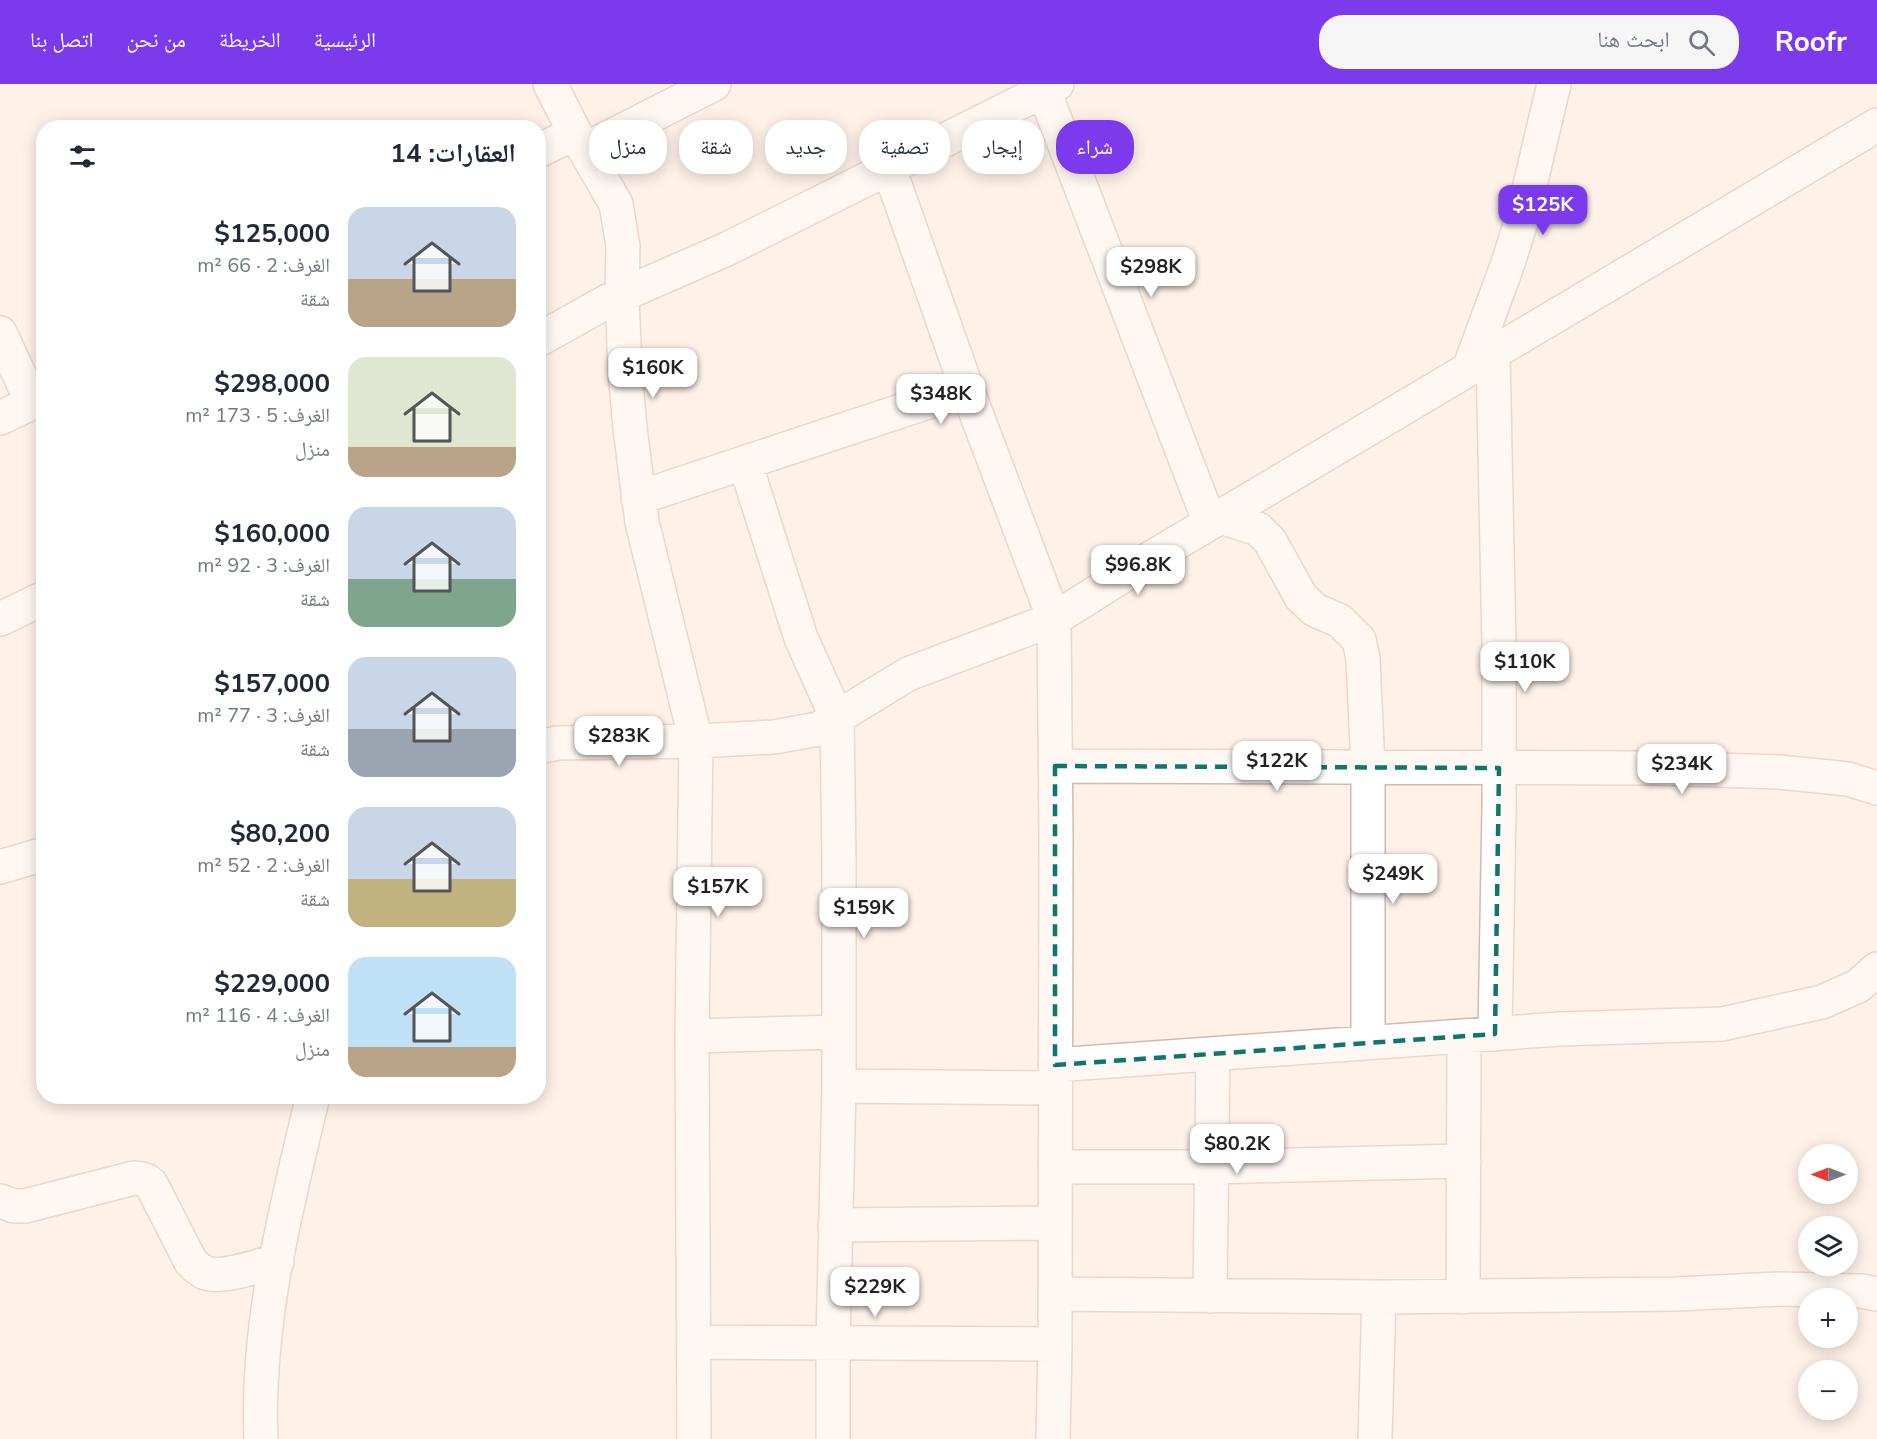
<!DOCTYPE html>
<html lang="ar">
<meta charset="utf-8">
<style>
body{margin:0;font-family:"Nunito Sans","Noto Naskh Arabic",sans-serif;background:#f6f6f7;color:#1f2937;direction:rtl;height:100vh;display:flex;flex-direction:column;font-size:22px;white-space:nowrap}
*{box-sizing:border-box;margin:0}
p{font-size:20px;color:#747a83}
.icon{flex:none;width:33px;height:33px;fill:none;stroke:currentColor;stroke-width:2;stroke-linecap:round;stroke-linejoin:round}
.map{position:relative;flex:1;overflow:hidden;direction:ltr}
.panel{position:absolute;left:36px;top:36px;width:510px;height:984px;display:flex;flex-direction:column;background:#fff;border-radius:24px;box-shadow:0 3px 15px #0003;direction:rtl}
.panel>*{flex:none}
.banner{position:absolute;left:564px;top:36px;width:570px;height:54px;direction:rtl;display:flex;gap:12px}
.needle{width:39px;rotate:270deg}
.controls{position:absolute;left:1798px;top:1060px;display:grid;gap:12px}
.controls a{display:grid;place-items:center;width:60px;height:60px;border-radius:50%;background:#fff;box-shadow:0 3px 15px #0003;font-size:30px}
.price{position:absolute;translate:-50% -51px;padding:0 14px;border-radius:12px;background:#fff;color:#222;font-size:20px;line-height:39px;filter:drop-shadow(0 2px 3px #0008)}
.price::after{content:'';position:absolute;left:50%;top:36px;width:18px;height:14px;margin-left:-9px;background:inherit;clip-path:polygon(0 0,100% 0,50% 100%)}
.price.current{background:#7c3aed;color:#fff}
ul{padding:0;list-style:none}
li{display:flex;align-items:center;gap:18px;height:150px;padding:0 30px}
li span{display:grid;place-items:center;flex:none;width:168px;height:120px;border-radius:18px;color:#555}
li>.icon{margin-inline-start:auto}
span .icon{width:72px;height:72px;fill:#fffc;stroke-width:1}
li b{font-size:26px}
h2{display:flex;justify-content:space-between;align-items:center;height:72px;padding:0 30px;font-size:26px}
.chip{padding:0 21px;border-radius:24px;background:#fff;box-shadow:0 3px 15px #0003;font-size:21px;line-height:54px}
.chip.current{background:#7c3aed;color:#fff}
header{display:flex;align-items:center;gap:36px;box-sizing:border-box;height:84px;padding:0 30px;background:#7c3aed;color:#fff}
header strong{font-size:28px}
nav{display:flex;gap:33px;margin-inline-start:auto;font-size:21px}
.search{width:420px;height:54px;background:#f6f6f7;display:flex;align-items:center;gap:15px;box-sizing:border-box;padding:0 21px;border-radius:24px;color:#747a83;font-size:22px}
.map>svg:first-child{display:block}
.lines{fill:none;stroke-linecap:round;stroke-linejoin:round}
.minor-casing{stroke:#d3b9b0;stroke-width:36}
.minor{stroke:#fff;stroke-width:33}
.marked{fill:none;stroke:#0f766e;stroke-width:4.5;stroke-dasharray:12 8;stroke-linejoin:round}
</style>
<header>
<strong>Roofr</strong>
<div class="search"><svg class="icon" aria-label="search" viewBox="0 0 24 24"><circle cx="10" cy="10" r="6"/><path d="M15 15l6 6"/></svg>ابحث هنا</div>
<nav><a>الرئيسية</a><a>الخريطة</a><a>من نحن</a><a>اتصل بنا</a></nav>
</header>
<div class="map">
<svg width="1877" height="1355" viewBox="0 0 1877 1355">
<rect width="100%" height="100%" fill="#fdf1e8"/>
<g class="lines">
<defs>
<path id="minor" d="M1044 7 1210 439
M586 65 714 0
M538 67 575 49
M0 249 32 318
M538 256 608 217 727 165 1057 0
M1493 269 1499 562V724L1495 950
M1469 285 1507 182 1522 135 1554 0
M0 334 44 313
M745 379 801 554 837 634 839 778V1002L833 1259V1355
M638 414 967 305 889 84
M1221 433 1258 445 1270 457 1301 513 1315 526 1340 537 1359 556 1363 575 1368 683V959
M0 535 44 514
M538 663 558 659 696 657 642 438 630 344 625 288 622 211 623 162 616 120 575 49 550 0
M1055 682 1656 684 1779 688 1848 695 1877 704
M0 783 44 770
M692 952 839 948
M1055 981 1560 945 1722 940 1822 918 1858 902 1877 885
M839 1002 1055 1004
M1055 1083H1211L1464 1077
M0 1117 14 1122H25L134 1094C141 1094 146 1095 151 1100L191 1178C195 1182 200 1187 206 1189 222 1195 260 1181 277 1177
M835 1141 1055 1139
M1055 1210 1379 1213 1375 1355
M1210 1212 1213 970
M1379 1213 1677 1210 1779 1205 1861 1207 1877 1210
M1463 1213 1464 952
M694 1258 1055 1260
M261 1355C256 1239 286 1124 313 1012
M694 1355 692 952 696 657 774 653 818 645 908 590 1054 535 967 305
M1053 1355 1055 1260 1056 753 1054 535 1151 474 1469 285 1493 269 1877 41"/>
</defs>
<!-- minor casing -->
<use href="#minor" class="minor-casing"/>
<!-- minor -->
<use href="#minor" class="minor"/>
</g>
<!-- marked area -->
<path d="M0 0H1877V1355H0ZM1055 682 1499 684 1495 950 1055 981Z" fill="#fdf1e8" fill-opacity=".55" fill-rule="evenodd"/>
<path class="marked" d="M1055 682 1499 684 1495 950 1055 981Z"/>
</svg>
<div class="controls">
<a><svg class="needle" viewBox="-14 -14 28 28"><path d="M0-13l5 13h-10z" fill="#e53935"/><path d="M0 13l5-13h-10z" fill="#747a83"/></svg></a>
<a><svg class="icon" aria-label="layers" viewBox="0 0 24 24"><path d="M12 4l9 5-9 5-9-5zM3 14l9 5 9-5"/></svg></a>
<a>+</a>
<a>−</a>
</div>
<b class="price current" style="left:1543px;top:152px">$125K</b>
<b class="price" style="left:1151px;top:214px">$298K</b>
<b class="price" style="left:653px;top:315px">$160K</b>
<b class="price" style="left:941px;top:341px">$348K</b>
<b class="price" style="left:1138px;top:512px">$96.8K</b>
<b class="price" style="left:1525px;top:609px">$110K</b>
<b class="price" style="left:619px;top:683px">$283K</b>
<b class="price" style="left:1277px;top:708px">$122K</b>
<b class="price" style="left:1682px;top:711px">$234K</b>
<b class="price" style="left:1393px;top:821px">$249K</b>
<b class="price" style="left:718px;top:834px">$157K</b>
<b class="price" style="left:864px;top:855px">$159K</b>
<b class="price" style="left:1237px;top:1091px">$80.2K</b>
<b class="price" style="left:875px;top:1234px">$229K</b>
<div class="banner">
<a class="chip current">شراء</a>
<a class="chip">إيجار</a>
<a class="chip">تصفية</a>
<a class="chip">جديد</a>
<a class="chip">شقة</a>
<a class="chip">منزل</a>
</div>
<section class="panel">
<h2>العقارات: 14<svg class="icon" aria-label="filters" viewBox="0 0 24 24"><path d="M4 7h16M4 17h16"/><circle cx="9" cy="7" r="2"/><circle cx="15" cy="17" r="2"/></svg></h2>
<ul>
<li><span style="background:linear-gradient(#c9d6e8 60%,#b9a48a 0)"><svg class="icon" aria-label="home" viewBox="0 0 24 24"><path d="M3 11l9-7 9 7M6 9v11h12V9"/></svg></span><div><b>$125,000</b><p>الغرف: 2 · 66 m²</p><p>شقة</p></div></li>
<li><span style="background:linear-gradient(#dfe7d0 75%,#b9a48a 0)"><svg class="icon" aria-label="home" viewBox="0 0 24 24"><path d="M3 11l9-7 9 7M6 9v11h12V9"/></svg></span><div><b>$298,000</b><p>الغرف: 5 · 173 m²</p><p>منزل</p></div></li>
<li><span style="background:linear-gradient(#c9d6e8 60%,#7fa58c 0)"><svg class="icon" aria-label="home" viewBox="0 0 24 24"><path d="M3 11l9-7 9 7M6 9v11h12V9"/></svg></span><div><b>$160,000</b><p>الغرف: 3 · 92 m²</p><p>شقة</p></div></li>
<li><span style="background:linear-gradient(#c9d6e8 60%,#9aa5b1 0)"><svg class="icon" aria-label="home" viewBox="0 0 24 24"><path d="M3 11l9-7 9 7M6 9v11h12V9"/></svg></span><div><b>$157,000</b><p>الغرف: 3 · 77 m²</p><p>شقة</p></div></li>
<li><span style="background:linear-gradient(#c9d6e8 60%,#c2b280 0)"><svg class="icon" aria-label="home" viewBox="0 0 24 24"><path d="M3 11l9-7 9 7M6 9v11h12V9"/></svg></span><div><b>$80,200</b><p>الغرف: 2 · 52 m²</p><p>شقة</p></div></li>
<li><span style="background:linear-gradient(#bfe0f5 75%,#b9a48a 0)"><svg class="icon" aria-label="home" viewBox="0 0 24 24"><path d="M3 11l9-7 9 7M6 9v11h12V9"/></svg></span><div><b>$229,000</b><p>الغرف: 4 · 116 m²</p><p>منزل</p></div></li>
</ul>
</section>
</div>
